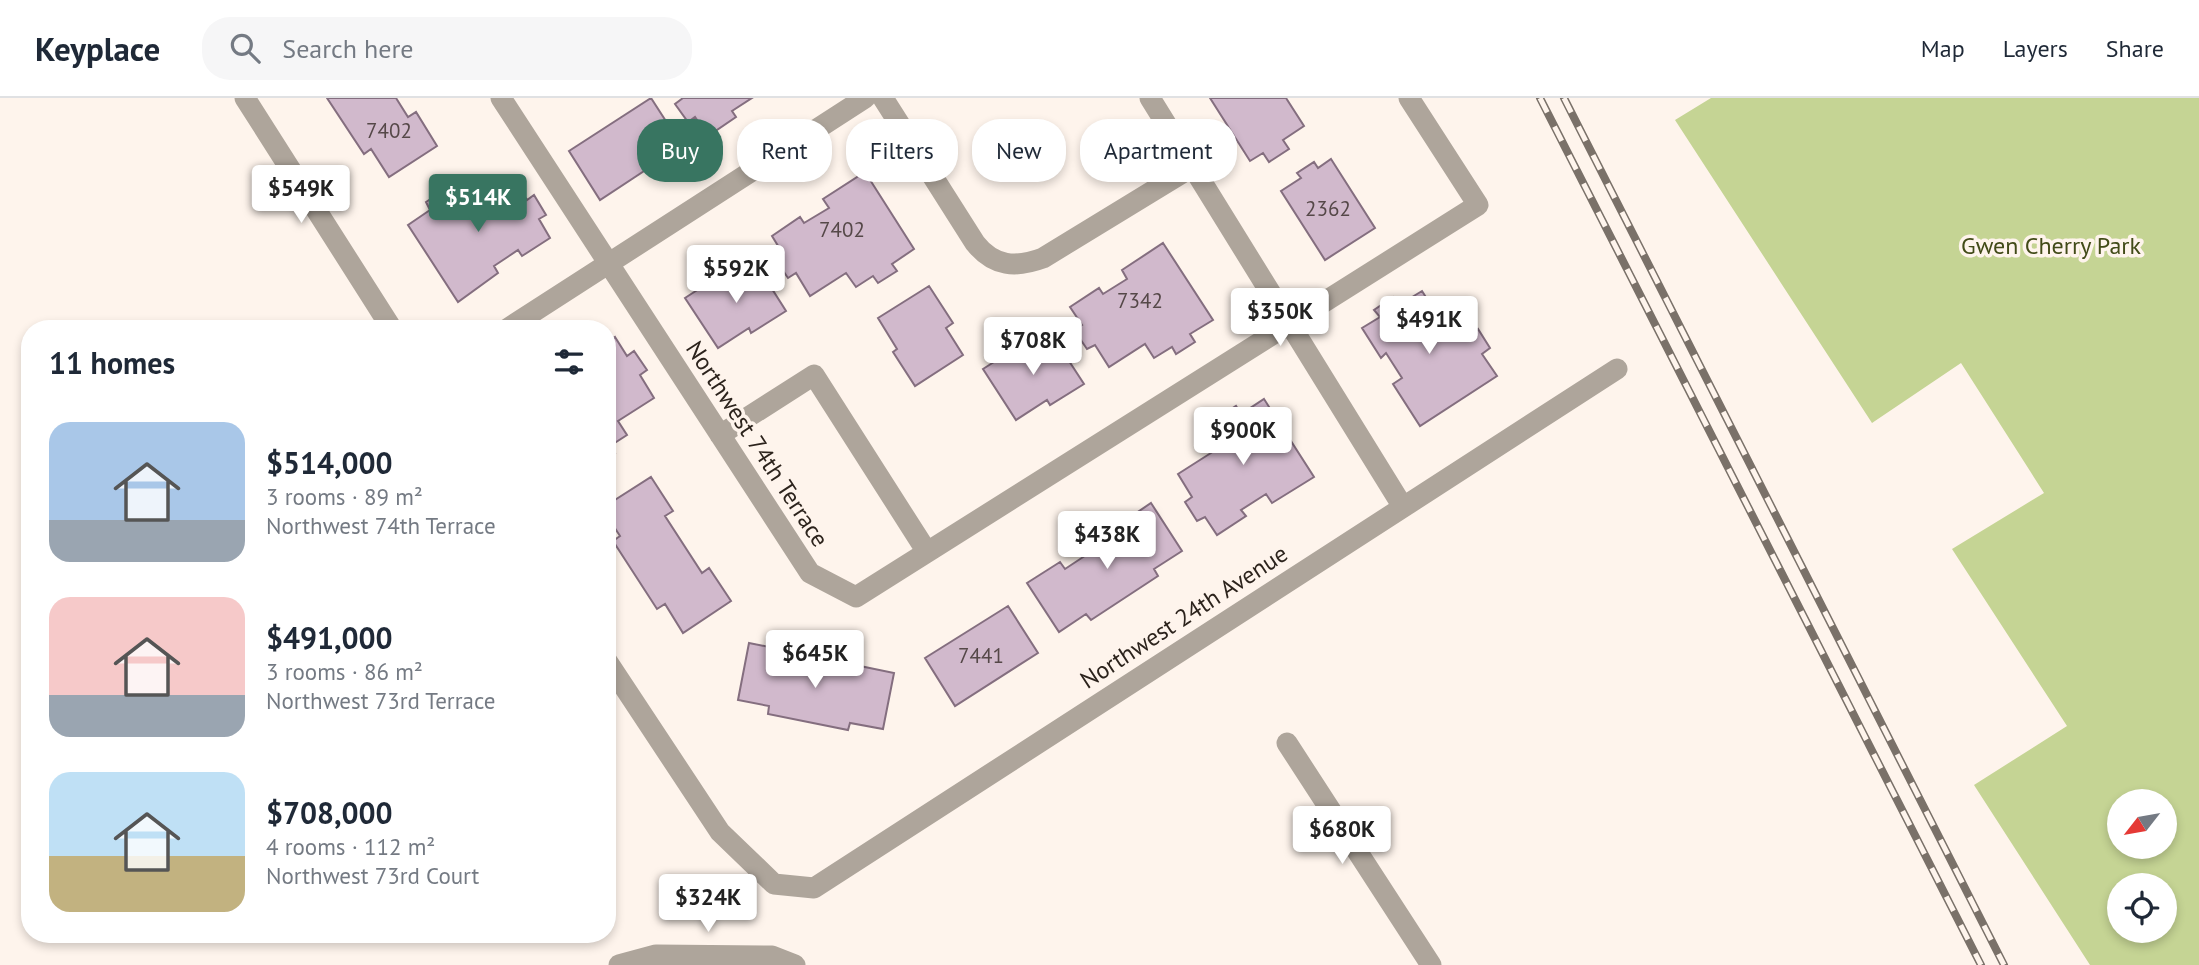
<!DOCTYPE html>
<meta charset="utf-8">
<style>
body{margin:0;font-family:"PT Sans",sans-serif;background:#f6f6f7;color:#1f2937;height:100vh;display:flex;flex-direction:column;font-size:26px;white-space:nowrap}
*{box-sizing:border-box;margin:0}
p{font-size:23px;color:#747a83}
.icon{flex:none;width:38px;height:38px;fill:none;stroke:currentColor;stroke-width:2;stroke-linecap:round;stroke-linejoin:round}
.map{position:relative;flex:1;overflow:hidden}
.drawer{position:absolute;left:21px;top:222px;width:595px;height:623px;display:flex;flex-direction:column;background:#fff;border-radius:28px;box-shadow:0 4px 10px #0003}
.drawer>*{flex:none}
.banner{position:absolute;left:637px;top:21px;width:665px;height:63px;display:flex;gap:14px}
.needle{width:46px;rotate:239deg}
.buttons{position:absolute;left:2107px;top:691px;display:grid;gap:14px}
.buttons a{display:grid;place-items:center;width:70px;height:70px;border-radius:50%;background:#fff;box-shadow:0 4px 10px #0003;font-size:35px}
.price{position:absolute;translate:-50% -60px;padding:0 16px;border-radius:7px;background:#fff;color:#222;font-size:23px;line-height:46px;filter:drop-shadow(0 2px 4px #0008)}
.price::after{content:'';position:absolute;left:50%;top:42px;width:21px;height:16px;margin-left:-10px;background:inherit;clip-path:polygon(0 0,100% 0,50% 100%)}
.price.active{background:#387561;color:#fff}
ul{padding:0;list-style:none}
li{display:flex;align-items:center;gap:21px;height:175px;padding:0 28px}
li span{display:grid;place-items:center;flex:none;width:196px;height:140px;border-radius:21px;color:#555}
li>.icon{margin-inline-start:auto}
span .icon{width:84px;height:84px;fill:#fffc;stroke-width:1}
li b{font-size:30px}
h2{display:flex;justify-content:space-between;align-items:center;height:84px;padding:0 28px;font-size:30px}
.chip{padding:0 24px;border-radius:28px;background:#fff;box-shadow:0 4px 10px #0003;font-size:24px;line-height:63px}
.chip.active{background:#387561;color:#fff}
header{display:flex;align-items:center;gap:42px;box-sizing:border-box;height:98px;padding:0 35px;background:#fff;border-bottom:2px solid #e0e1e3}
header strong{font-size:33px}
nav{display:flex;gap:38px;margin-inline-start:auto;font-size:24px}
.search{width:490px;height:63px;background:#f6f6f7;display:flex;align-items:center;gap:18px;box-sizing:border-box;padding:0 24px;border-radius:28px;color:#747a83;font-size:26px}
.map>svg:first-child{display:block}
.green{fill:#c5d494;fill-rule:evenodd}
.building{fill:#d1b9cc;stroke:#846e7f;stroke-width:2}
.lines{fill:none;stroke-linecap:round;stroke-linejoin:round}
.minor{stroke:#aea59b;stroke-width:21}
.rail-casing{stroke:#7a7169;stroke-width:8}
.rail{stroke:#fef4ec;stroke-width:5;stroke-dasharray:16;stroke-linecap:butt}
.labels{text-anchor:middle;stroke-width:7;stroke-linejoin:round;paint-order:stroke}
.number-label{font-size:21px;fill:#554848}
.park-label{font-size:24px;fill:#424b18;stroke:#fef4ec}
.street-label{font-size:24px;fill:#2c231c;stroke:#fef4ec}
</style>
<header>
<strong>Keyplace</strong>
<div class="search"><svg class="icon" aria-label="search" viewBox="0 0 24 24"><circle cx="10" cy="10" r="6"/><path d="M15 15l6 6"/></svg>Search here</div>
<nav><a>Map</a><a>Layers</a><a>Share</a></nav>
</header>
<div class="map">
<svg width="2199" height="867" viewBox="0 0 2199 867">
<rect width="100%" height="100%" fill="#fef4ec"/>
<!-- green -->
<path class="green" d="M1711 0H2199V867H2090L1974 687 2067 628 1952 451 2044 395 1961 265 1872 325 1675 22ZM2119 704H2165V749H2119ZM2119 788H2165V833H2119Z"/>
<!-- building -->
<path class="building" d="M327 0H396L408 19 416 14 437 48 389 79 371 51 364 56Z
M651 0 682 48 600 102 569 53Z
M683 0H752L732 13 736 19 708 38 695 19 688 24 675 6Z
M1210 0H1286L1304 28 1283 42 1289 51 1269 64 1263 55 1250 63Z
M1331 61 1375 130 1325 162 1281 93 1301 80 1297 75 1314 64 1318 70Z
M865 74 914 151 892 166 897 173 878 185 873 178 856 189 846 175 810 198 796 175 788 180 775 161 783 156 772 138 800 119 804 125 829 110 823 101Z
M512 79 527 102 534 97 546 117 539 121 550 140 522 158 518 152 494 168 498 175 458 204 408 127 430 112 426 104 444 92 450 100 467 88 476 102Z
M1163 145 1213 222 1190 236 1195 244 1176 256 1172 249 1154 260 1145 246 1109 269 1095 247 1087 251 1074 232 1082 227 1070 209 1099 190 1103 196 1127 181 1122 172Z
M755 164 786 213 751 235 749 230 718 250 685 200 722 176 727 183Z
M929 188 953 225 946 230 963 257 915 288 893 254 897 251 878 220Z
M1422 193 1444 228 1459 219 1470 236 1478 231 1490 250 1482 256 1497 278 1420 328 1393 286 1402 280 1386 255 1381 260 1362 230 1380 219 1374 212 1393 199 1399 207Z
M1052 237 1084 286 1050 307 1047 302 1016 322 983 271 1019 248 1024 255Z
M615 239 627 258 634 253 647 272 640 277 654 300 618 323 627 337 610 348 615 355 607 361V244Z
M1264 301 1314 379 1272 405 1266 396 1241 412 1246 418 1217 437 1205 419 1197 423 1185 404 1192 399 1178 376 1214 353 1205 339 1222 328 1217 320 1236 308 1241 316Z
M651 379 673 413 665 418 702 475 709 470 731 503 683 535 665 506 657 511 613 443 620 438 607 418V407Z
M1151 405 1182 453 1154 471 1158 478 1091 522 1086 516 1059 534 1027 485 1060 464 1065 471 1121 434 1117 428Z
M1008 508 1038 555 955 608 925 560Z
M749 545 789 553 787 562 853 575 855 567 894 575 883 631 850 625 848 632 768 616 769 608 738 602Z"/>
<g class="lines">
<!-- minor -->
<path class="minor" d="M245 0 392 231
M501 0 810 475 856 499 1478 107 1409 0
M883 0 975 145C994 169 1016 170 1043 160L1192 69
M1150 0 1403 409
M507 231 865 0
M720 337 814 277 927 454
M607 563 720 734 774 786 814 790 1617 271
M1287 645 1431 867
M619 867 656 857 772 858 795 867"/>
<defs>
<path id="rail" d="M1540 0 1981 867
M1564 0 2004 867"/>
</defs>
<!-- rail casing -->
<use href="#rail" class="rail-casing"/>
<!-- rail -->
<use href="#rail" class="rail"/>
</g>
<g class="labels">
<!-- number labels -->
<g class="number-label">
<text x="389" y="40">7402</text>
<text x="1328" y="118">2362</text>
<text x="842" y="139">7402</text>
<text x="1140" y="210">7342</text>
<text x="981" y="565">7441</text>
</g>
<!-- park labels -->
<g class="park-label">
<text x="2051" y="156">Gwen Cherry Park</text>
</g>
<!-- street labels -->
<g class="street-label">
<text transform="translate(757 346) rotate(57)" y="8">Northwest 74th Terrace</text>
<text transform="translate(1184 519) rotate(-33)" y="8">Northwest 24th Avenue</text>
</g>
</g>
</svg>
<div class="buttons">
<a><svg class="needle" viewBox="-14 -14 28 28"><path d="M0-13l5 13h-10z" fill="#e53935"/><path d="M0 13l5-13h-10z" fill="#747a83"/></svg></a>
<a><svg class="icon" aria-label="locate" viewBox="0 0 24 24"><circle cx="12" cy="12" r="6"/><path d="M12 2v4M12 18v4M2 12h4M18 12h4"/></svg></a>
</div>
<b class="price" style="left:301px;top:127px">$549K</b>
<b class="price active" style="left:478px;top:136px">$514K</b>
<b class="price" style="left:736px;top:207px">$592K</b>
<b class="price" style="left:1280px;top:250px">$350K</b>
<b class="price" style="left:1429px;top:258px">$491K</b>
<b class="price" style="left:1033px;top:279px">$708K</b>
<b class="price" style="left:1243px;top:369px">$900K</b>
<b class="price" style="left:1107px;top:473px">$438K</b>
<b class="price" style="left:815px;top:592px">$645K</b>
<b class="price" style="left:1342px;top:768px">$680K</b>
<b class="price" style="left:708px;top:836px">$324K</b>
<div class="banner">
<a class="chip active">Buy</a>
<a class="chip">Rent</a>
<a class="chip">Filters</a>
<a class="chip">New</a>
<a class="chip">Apartment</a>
</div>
<section class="drawer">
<h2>11 homes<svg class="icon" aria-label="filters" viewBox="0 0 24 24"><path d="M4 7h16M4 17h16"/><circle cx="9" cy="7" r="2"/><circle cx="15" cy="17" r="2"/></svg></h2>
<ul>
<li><span style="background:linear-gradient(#a9c7e8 70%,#9aa5b1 0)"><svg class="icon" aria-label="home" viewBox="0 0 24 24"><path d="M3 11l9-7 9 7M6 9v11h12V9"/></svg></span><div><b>$514,000</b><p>3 rooms · 89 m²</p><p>Northwest 74th Terrace</p></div></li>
<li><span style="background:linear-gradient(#f6c9c9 70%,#9aa5b1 0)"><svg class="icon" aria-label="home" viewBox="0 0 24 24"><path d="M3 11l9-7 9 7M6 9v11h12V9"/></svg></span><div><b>$491,000</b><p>3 rooms · 86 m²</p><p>Northwest 73rd Terrace</p></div></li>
<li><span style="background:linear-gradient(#bfe0f5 60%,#c2b280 0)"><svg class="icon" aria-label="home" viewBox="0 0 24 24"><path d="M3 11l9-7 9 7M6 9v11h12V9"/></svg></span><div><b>$708,000</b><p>4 rooms · 112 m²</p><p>Northwest 73rd Court</p></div></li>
</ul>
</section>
</div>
